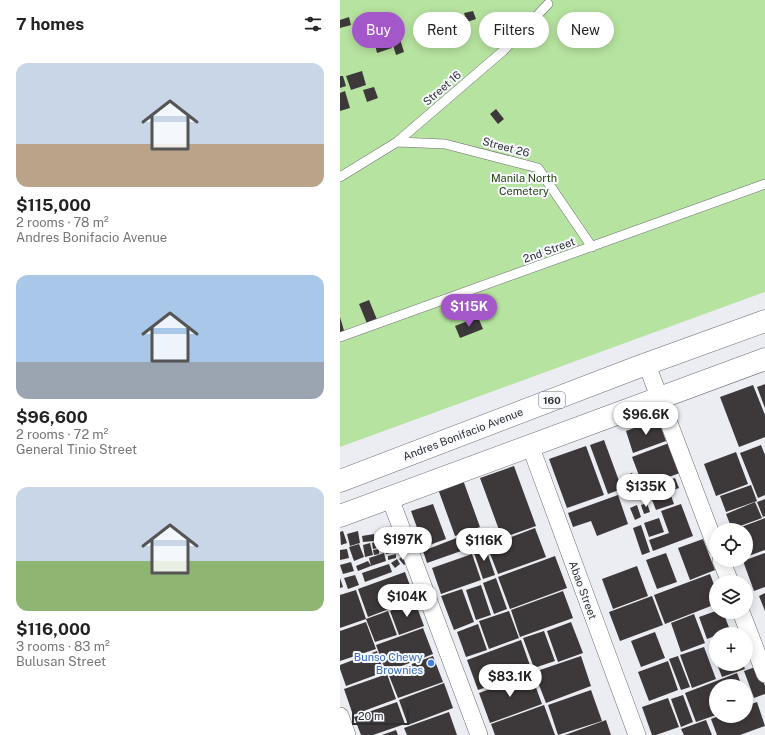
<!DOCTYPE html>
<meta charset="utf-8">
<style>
body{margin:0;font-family:"Public Sans",sans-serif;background:#f6f6f6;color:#222;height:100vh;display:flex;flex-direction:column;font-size:15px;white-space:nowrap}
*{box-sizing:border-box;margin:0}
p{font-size:13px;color:#767676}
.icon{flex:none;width:22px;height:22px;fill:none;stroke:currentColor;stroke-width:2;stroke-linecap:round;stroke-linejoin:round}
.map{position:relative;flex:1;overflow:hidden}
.panel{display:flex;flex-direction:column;background:#fff;width:340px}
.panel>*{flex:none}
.hud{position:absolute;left:12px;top:12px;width:353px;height:36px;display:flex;gap:8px}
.buttons{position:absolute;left:369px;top:523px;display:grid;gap:8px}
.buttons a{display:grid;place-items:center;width:44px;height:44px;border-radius:50%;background:#fff;box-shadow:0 2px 10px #0003;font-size:20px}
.scale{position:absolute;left:12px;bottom:10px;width:57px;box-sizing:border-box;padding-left:4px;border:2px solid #2f3031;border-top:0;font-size:11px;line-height:14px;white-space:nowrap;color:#2f3031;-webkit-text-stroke:3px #f8faff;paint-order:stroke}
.price{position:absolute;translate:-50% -34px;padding:0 9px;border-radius:14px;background:#fff;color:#222;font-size:13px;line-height:26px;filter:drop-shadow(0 1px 2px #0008)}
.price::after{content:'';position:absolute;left:50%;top:24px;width:12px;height:9px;margin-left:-6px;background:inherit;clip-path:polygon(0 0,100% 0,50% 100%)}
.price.on{background:#a457c9;color:#fff}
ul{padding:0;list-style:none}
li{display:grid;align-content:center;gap:8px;height:212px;padding:0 16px}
li span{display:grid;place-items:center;height:124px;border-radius:12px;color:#555}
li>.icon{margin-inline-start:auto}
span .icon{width:72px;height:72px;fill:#fffc;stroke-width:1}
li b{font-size:17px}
h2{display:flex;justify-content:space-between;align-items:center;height:48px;padding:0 16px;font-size:17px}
.pill{padding:0 14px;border-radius:18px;background:#fff;box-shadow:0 2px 10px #0003;font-size:14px;line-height:36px}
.pill.on{background:#a457c9;color:#fff}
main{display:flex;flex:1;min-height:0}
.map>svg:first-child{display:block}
.green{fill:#b7e3a0}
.building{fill:#3d383a}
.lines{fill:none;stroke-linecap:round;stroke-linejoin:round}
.lane-casing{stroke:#6a6c70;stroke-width:10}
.street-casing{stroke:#6a6c70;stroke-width:18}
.primary-casing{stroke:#6a6c70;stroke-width:23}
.lane{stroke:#fff;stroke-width:9}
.street{stroke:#fff;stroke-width:17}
.primary{stroke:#fff;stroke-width:22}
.shop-dot{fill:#3f7fe0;stroke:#f8faff;stroke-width:1.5}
.labels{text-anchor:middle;stroke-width:4;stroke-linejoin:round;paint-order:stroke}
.shield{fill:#f8faff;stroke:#6b6d6f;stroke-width:1}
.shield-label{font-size:10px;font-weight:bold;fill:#2f3031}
.street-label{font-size:11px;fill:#2f3031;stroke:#f8faff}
.park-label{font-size:11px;fill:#23430d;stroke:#f8faff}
.shop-label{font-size:11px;fill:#366cbe;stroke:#f8faff;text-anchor:end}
</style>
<main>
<section class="panel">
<h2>7 homes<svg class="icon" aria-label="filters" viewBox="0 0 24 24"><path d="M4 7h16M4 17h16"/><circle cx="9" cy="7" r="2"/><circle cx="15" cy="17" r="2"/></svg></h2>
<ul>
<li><span style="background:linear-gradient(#c9d6e8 65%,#b9a48a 0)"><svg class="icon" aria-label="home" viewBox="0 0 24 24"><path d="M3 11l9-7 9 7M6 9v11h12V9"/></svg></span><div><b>$115,000</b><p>2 rooms · 78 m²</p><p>Andres Bonifacio Avenue</p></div></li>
<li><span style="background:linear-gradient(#a9c7e8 70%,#9aa5b1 0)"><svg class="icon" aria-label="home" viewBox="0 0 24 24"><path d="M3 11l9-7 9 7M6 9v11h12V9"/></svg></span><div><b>$96,600</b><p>2 rooms · 72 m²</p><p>General Tinio Street</p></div></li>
<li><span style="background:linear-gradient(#c9d6e8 60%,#8fb573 0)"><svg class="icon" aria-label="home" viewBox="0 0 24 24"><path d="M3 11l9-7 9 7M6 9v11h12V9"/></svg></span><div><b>$116,000</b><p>3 rooms · 83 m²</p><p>Bulusan Street</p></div></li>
</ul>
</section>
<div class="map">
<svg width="425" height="735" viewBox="0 0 425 735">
<rect width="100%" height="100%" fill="#ebedf2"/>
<!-- green -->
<path class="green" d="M0 0H425V292L0 447Z"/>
<!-- building -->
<path class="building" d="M133 11 136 19 127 22 124 13Z
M9 17 11 25 0 28V20Z
M107 20 110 29 97 33 94 24Z
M126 25 129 36 116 40 113 29Z
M60 39 64 52 56 55 52 42Z
M50 41 52 48 37 53 35 45Z
M22 71 26 85 11 90 6 76Z
M0 76H3L6 86 0 88Z
M34 87 38 98 27 102 23 90Z
M5 91 10 108 0 111V93Z
M156 109 164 119 158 124 150 114Z
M29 300 38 322 28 326 19 304Z
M0 317 5 334 0 335Z
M138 317 143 329 120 338 115 326Z
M425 384V408L417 387Z
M413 385 425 415V437L399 447 380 397Z
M318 419 326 441 293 453 286 431Z
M264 440 282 489 268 494 250 445Z
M329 443 340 473 303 486 292 457Z
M421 445 425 455V495L418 498 400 453Z
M246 446 264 495 227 508 209 459Z
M396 452 408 484 376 496 364 464Z
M174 466 196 526 162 538 140 478Z
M292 473 297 486 284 490 280 478Z
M335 478 339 488 308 499 304 489Z
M123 480 140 527 115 536 98 489Z
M411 485 417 501 386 512 380 496Z
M330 493 334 504 316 510 312 500Z
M278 495 288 524 257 536 251 521 233 527 228 513Z
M425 499V516L423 517 417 502Z
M415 502 422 518 392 529 386 514Z
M307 503 310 512 304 514 301 505Z
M93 504 106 539 84 547 71 511Z
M341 504 353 536 313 551 309 540 329 533 321 511Z
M297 505 301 517 295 520 290 508Z
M319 518 324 532 309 537 304 523Z
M425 518V550L406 557V530H393Z
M301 525 310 552 302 555 293 528Z
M195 528 206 557 158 574 147 546Z
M3 531 7 543 1 545 0 532Z
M18 531 20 543 10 546 7 534Z
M34 534V541L23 542 22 536Z
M50 535 51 540 46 541V536Z
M119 537 124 550 87 563 83 551Z
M44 539 46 547 40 548 38 541Z
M363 539 375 570 350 580 338 548Z
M36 542 37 548 33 549 32 543Z
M30 543 33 555 25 557 23 545Z
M19 544 24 557 14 561 9 547Z
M145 546 155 575 143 579 133 550Z
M60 547 61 551 46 554 45 549Z
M7 549 9 558 0 560V550Z
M39 549V554L34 555 33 550Z
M44 553 46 561 31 566 29 558Z
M326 553 337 582 317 589 306 560Z
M425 553V587L414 591 403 561Z
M56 554V558L48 560V556Z
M132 554 141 580 101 594 92 568Z
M215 556 227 588 170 609 158 577Z
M62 557 67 563 64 565 59 559Z
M57 559 60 564 55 568 51 563Z
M28 561 31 566 18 571 16 566Z
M11 562 14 571 3 574 0 565Z
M49 564 52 572 25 582 22 573Z
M297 566 308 596 273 609 262 579Z
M65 572 75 599 28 617 18 589Z
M370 574 376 590V604L325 624 314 595Z
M15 575 19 585 8 589 4 578Z
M0 578 3 587 0 588Z
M156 578 167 609 154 614 143 583Z
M141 585 151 615 136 620 126 590Z
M122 589 134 622 114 630 101 596Z
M16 590 26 619 0 628V595Z
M223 591 233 618 180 637 171 610Z
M425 593V611L419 596Z
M312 596 323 625 280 641 269 612Z
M75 602 84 626 59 635 50 611Z
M48 611 57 635 35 642 26 619Z
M169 611 179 638 149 649 139 621Z
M376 611V612H383L390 630 367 639 359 617Z
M354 614 365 643 341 652 331 623Z
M26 622 36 649 0 661V631Z
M231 622 243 653 218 662 207 631Z
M138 624 147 650 126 657 117 632Z
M83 628 93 654 46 672 36 645Z
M204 631 215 661 194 668 183 638Z
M315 632 325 658 301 667 291 641Z
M181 640 192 671 138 690 127 660Z
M376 642V660L370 645Z
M364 647 376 679 352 688 340 655Z
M37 651 44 672 6 686 0 669V665Z
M93 656 103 682 58 698 48 673Z
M241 656 251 686 206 703 194 672Z
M338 656 350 687 341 690 329 659Z
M328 661 338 690 309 701 298 672Z
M377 664H403L405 669 382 677Z
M418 666 425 686V694L414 698 404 671Z
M397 673 402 686H376V715L356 722 345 693Z
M47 674 56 699 13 715 4 689Z
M191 674 202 704 150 723 139 693Z
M104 683 113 708 68 725 59 700Z
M251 690 262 721 218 735 208 705Z
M343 695 353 722 341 727 331 699Z
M328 698 339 727 316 735H312L302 707Z
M57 702 65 724 33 735H21L14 717Z
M417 702 425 726 400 735H377L371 719 379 716H406V706Z
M204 705 215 735H155L151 724Z
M109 712 117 735H67L64 728Z
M266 720 271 735H225Z
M366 720 372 735H344L341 729Z
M56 730 58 735H42Z"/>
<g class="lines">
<defs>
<path id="lane" d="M57 142 105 144 198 168 252 247
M0 177 57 142 163 51 208 4
M0 337 425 184"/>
<path id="street" d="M307 365 376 547
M190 445 297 735
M50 498 139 735
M381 560 390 582
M401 612 425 674
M0 716 7 735"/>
<path id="primary" d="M0 481 298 367 425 321
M0 516 425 359"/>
</defs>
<!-- lane casing -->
<use href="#lane" class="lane-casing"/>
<!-- street casing -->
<use href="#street" class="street-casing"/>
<!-- primary casing -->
<use href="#primary" class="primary-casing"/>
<!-- lane -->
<use href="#lane" class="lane"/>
<!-- street -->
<use href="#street" class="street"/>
<!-- primary -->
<use href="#primary" class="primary"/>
</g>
<!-- markers -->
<circle class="shop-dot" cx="91" cy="663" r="4"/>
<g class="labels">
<!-- shield labels -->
<rect class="shield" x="199" y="392" width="26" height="16" rx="3"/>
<g class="shield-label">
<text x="212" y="404">160</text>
</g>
<!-- street labels -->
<g class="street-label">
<text transform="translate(102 88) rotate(-41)" y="4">Street 16</text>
<text transform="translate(166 147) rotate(15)" y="4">Street 26</text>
<text transform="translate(209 250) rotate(-20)" y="4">2nd Street</text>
<text transform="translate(123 434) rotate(-21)" y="4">Andres Bonifacio Avenue</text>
<text transform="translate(243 590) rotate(70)" y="4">Abao Street</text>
</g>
<!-- park labels -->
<g class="park-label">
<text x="184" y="182">Manila North<tspan x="184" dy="13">Cemetery</tspan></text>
</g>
<!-- shop labels -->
<g class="shop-label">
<text x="83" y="661">Bunso Chewy<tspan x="83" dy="13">Brownies</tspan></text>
</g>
</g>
</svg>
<div class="buttons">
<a><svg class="icon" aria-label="locate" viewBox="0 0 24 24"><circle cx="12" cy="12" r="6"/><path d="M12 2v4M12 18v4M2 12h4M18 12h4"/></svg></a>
<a><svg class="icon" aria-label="layers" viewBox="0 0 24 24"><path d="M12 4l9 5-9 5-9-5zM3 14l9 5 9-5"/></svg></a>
<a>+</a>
<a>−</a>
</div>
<div class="scale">20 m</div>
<b class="price on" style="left:129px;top:328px">$115K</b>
<b class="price" style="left:306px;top:436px">$96.6K</b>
<b class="price" style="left:306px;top:508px">$135K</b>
<b class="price" style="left:63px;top:561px">$197K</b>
<b class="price" style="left:144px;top:562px">$116K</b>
<b class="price" style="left:67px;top:618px">$104K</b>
<b class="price" style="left:170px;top:698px">$83.1K</b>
<div class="hud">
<a class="pill on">Buy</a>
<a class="pill">Rent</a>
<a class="pill">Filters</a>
<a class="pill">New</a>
</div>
</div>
</main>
